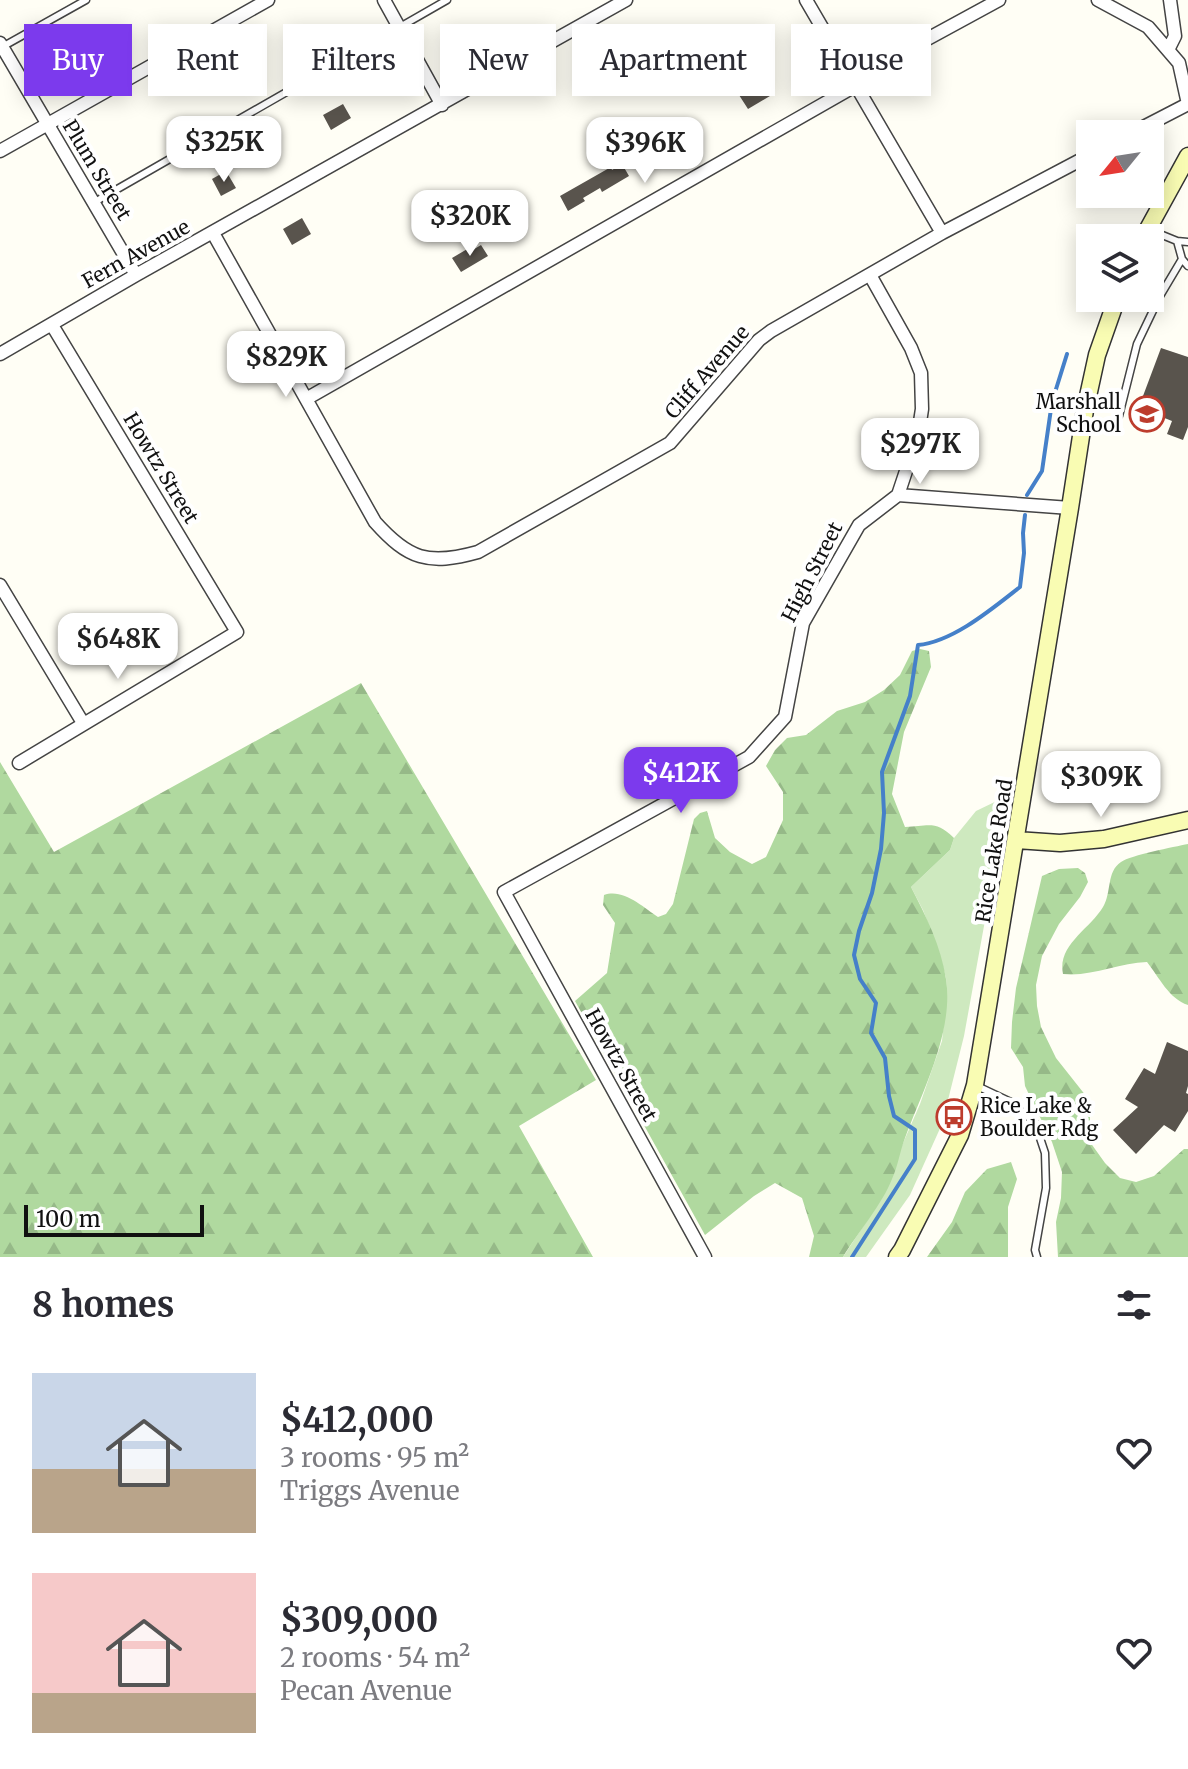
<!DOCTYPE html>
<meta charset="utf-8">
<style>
body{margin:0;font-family:Merriweather,serif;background:#f7f7f7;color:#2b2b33;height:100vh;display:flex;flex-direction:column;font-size:30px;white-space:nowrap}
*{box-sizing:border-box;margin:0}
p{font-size:26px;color:#7c7c81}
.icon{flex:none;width:44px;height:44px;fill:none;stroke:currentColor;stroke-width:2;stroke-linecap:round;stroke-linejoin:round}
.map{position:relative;height:1257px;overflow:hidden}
.side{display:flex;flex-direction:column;background:#fff;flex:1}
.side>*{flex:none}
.guide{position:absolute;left:24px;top:24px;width:1140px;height:72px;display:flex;gap:16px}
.needle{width:52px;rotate:240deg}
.buttons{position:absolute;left:1076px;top:120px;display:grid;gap:16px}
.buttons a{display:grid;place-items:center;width:88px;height:88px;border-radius:0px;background:#fff;box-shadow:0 4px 20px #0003;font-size:40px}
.scale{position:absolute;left:24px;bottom:20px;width:180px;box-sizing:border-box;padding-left:8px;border:4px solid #111;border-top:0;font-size:22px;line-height:28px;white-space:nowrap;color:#111;-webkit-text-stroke:6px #fff;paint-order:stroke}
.price{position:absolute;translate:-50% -68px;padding:0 18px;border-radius:16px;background:#fff;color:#222;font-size:26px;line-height:52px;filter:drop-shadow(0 2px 4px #0008)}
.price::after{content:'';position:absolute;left:50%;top:48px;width:24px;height:18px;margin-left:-12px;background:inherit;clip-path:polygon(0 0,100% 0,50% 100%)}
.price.on{background:#7c3aed;color:#fff}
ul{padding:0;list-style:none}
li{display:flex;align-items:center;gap:24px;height:200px;padding:0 32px}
li span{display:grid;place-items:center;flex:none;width:224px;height:160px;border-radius:0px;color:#555}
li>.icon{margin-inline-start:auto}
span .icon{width:96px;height:96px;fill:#fffc;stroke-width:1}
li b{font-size:34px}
h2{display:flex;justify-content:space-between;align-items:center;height:96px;padding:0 32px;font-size:34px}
.pill{padding:0 28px;border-radius:0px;background:#fff;box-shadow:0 4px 20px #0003;font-size:28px;line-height:72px}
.pill.on{background:#7c3aed;color:#fff}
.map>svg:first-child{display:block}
.grass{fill:#cee9bf}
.forest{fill:url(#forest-firs)}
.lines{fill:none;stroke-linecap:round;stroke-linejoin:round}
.stream{stroke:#4580c9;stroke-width:4}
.building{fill:#59544d}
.lane-casing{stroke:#444;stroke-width:9}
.street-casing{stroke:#444;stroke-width:15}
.secondary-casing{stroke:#333;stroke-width:19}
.lane{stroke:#fff;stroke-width:6}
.street{stroke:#fff;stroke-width:12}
.secondary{stroke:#f9fcb3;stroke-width:16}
.labels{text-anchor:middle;stroke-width:8;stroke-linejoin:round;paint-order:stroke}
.street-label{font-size:20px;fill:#111;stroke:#fff}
.poi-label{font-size:20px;fill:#111;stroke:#fff;text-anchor:end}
</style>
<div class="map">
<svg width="1188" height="1257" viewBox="0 0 1188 1257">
<defs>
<pattern id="forest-firs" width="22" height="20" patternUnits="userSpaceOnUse" patternTransform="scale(2)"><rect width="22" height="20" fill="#b0d99f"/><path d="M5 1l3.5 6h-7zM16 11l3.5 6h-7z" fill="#96b988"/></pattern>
</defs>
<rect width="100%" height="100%" fill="#fffef5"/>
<!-- grass -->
<path class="grass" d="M1005 797 988 904 964 1036 942 1124 910 1195 866 1257H843L874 1210 920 1104 942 1041 947 993 946 978 939 952 923 910 911 887 950 850 954 838 976 811Z"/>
<!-- forest -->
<path class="forest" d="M920 649 929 651 931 667 904 732 892 794 905 827C929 826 936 820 954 838L950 850 911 887C926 916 941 946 946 979 954 1031 923 1090 905 1138 900 1151 898 1166 892 1179 883 1203 857 1234 843 1257H809L814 1236 802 1198 775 1183 754 1196 705 1235 575 1001 607 973 615 923 603 905 604 895C623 888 643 907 658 917L666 914 673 904 694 819 700 813 707 811 715 838 730 852 752 864 766 857 783 820V792L766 766 775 750 787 738 806 735 837 711 865 702 884 690 900 675 912 651Z
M361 683 596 1080 519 1126 593 1257H0V762L54 852Z
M1188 844V1005C1169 999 1159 977 1147 962 1119 963 1091 977 1063 974 1057 945 1090 929 1103 907 1112 892 1106 872 1121 862 1131 855 1174 847 1188 844Z
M1078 868 1085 873 1088 882 1080 897 1059 924 1042 956 1036 985 1037 1006 1041 1027 1056 1058 1090 1101V1142L1105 1163 1120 1178 1136 1182 1154 1176 1184 1149H1188V1257H1058L1056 1222 1061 1198 1062 1172 1052 1142 1025 1086 1023 1067 1011 1048 1012 1022 1016 988 1042 876 1059 869Z
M1011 1162 1017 1179 1008 1207V1257H927L952 1222 965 1192 987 1169Z"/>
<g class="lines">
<!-- stream -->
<path class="stream" d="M1027 495 1042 471 1052 402 1067 354
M852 1257 915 1159V1130L894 1116 889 1096 885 1058 871 1033 876 1003 860 979 854 955 859 931 872 893 881 849 884 813 882 772 910 696 918 645C953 642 993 608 1020 587L1024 553 1023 533 1025 515"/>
</g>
<!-- building -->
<path class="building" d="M768 82 775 93 748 109 739 95 756 85 758 88Z
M343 104 351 118 331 130 323 115Z
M696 123 702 135 675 151 667 136 684 126 686 129Z
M622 164 629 176 602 192 600 188 583 198 585 201 568 211 560 196 611 167 612 170Z
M226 171 236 188 221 196 212 179Z
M302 218 311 234 292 245 283 229Z
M481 245 488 256 461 272 452 258 469 248 471 251Z
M1161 348 1188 357V427L1183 440 1167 434 1172 421 1152 413 1147 424 1134 420Z
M1167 1042 1188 1051V1086L1186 1093 1188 1094V1111L1175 1132 1164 1125 1136 1154 1113 1130 1138 1107 1125 1099 1144 1068 1155 1074Z"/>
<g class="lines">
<defs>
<path id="lane" d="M2 47 86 0
M93 203 447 0
M1150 230 1177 241 1188 242
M1177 241 1182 259 1188 266
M1119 416 1137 344 1160 296 1182 259
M975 1085 1013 1103 1035 1123 1045 1153 1046 1188 1035 1250 1037 1257"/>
<path id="street" d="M384 0 442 105
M806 0 942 233
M1098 0 1148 27 1179 63 1188 104
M0 43 136 275
M1168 50 1175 36 1170 0
M1130 134 1188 104
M0 151 268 0
M213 233 375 522C408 559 428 566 478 552L670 443 759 340 771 331 942 233 1090 155
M0 354 136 275 626 0
M306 399 855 86 874 68 999 0
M898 495 1070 508
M0 585 83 723
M19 763 237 632 52 325
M705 1257 504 892 749 757 785 717 803 623 859 525 898 495 918 435 922 409 921 373 911 348 870 275"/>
<path id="secondary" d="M1143 238 1188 156
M1016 840 1060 843 1104 839 1188 820
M897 1257 902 1250 960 1135 975 1085 1070 508 1085 410 1097 355 1117 298"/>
</defs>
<!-- lane casing -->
<use href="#lane" class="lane-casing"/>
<!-- street casing -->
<use href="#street" class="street-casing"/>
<!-- secondary casing -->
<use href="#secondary" class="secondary-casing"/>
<!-- lane -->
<use href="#lane" class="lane"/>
<!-- street -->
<use href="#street" class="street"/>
<!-- secondary -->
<use href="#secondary" class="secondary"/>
</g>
<!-- icons -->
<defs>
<symbol id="school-ring" viewBox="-11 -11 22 22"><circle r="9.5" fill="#fff" stroke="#bd3c2d" stroke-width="1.5"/><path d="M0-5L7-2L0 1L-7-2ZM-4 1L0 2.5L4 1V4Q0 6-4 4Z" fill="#bd3c2d"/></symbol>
<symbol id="bus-ring" viewBox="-11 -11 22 22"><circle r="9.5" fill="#fff" stroke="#bd3c2d" stroke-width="1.5"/><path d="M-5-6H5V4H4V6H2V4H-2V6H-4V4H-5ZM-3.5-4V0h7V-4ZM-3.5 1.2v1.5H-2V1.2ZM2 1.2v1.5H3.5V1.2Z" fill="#bd3c2d"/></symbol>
</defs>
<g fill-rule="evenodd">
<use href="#school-ring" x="1127" y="394" width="40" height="40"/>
<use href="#bus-ring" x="934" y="1097" width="40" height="40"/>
</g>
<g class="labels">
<!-- street labels -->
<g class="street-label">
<text transform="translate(97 170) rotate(59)" y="7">Plum Street</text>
<text transform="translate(136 254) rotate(-29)" y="7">Fern Avenue</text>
<text transform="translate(707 372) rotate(-49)" y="7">Cliff Avenue</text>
<text transform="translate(161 468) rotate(59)" y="7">Howtz Street</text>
<text transform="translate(812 572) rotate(-63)" y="7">High Street</text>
<text transform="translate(994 851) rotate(-81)" y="7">Rice Lake Road</text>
<text transform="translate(621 1065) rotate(61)" y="7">Howtz Street</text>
</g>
<!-- poi labels -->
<g class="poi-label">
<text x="1121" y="409">Marshall<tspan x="1121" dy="23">School</tspan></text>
<text x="980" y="1113" text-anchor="start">Rice Lake &amp;<tspan x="980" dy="23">Boulder Rdg</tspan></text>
</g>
</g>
</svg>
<div class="buttons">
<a><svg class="needle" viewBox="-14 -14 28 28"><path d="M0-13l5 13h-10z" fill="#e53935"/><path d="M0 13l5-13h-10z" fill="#7c7c81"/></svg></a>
<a><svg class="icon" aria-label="layers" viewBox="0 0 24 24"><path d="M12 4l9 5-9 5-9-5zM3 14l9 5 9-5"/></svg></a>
</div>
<div class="scale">100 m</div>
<b class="price" style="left:224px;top:184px">$325K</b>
<b class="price" style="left:645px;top:185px">$396K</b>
<b class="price" style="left:470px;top:258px">$320K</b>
<b class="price" style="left:286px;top:399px">$829K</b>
<b class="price" style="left:920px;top:486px">$297K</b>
<b class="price" style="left:118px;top:681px">$648K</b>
<b class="price on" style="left:681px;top:815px">$412K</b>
<b class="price" style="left:1101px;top:819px">$309K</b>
<div class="guide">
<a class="pill on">Buy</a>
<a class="pill">Rent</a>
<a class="pill">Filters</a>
<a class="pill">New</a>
<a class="pill">Apartment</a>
<a class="pill">House</a>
</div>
</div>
<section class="side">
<h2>8 homes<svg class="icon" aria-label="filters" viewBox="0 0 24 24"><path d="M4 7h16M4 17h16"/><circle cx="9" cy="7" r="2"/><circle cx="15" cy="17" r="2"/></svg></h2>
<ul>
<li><span style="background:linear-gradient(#c9d6e8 60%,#b9a48a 0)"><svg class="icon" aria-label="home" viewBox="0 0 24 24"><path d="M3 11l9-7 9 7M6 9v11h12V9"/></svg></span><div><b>$412,000</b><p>3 rooms · 95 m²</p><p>Triggs Avenue</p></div><svg class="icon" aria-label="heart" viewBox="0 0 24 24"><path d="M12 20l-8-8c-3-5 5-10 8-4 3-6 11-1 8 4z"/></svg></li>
<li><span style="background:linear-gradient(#f6c9c9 75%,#b9a48a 0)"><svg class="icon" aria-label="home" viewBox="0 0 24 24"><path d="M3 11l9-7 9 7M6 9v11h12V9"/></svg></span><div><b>$309,000</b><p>2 rooms · 54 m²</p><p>Pecan Avenue</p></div><svg class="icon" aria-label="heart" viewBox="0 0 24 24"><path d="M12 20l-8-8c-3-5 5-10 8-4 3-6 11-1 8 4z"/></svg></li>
</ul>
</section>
